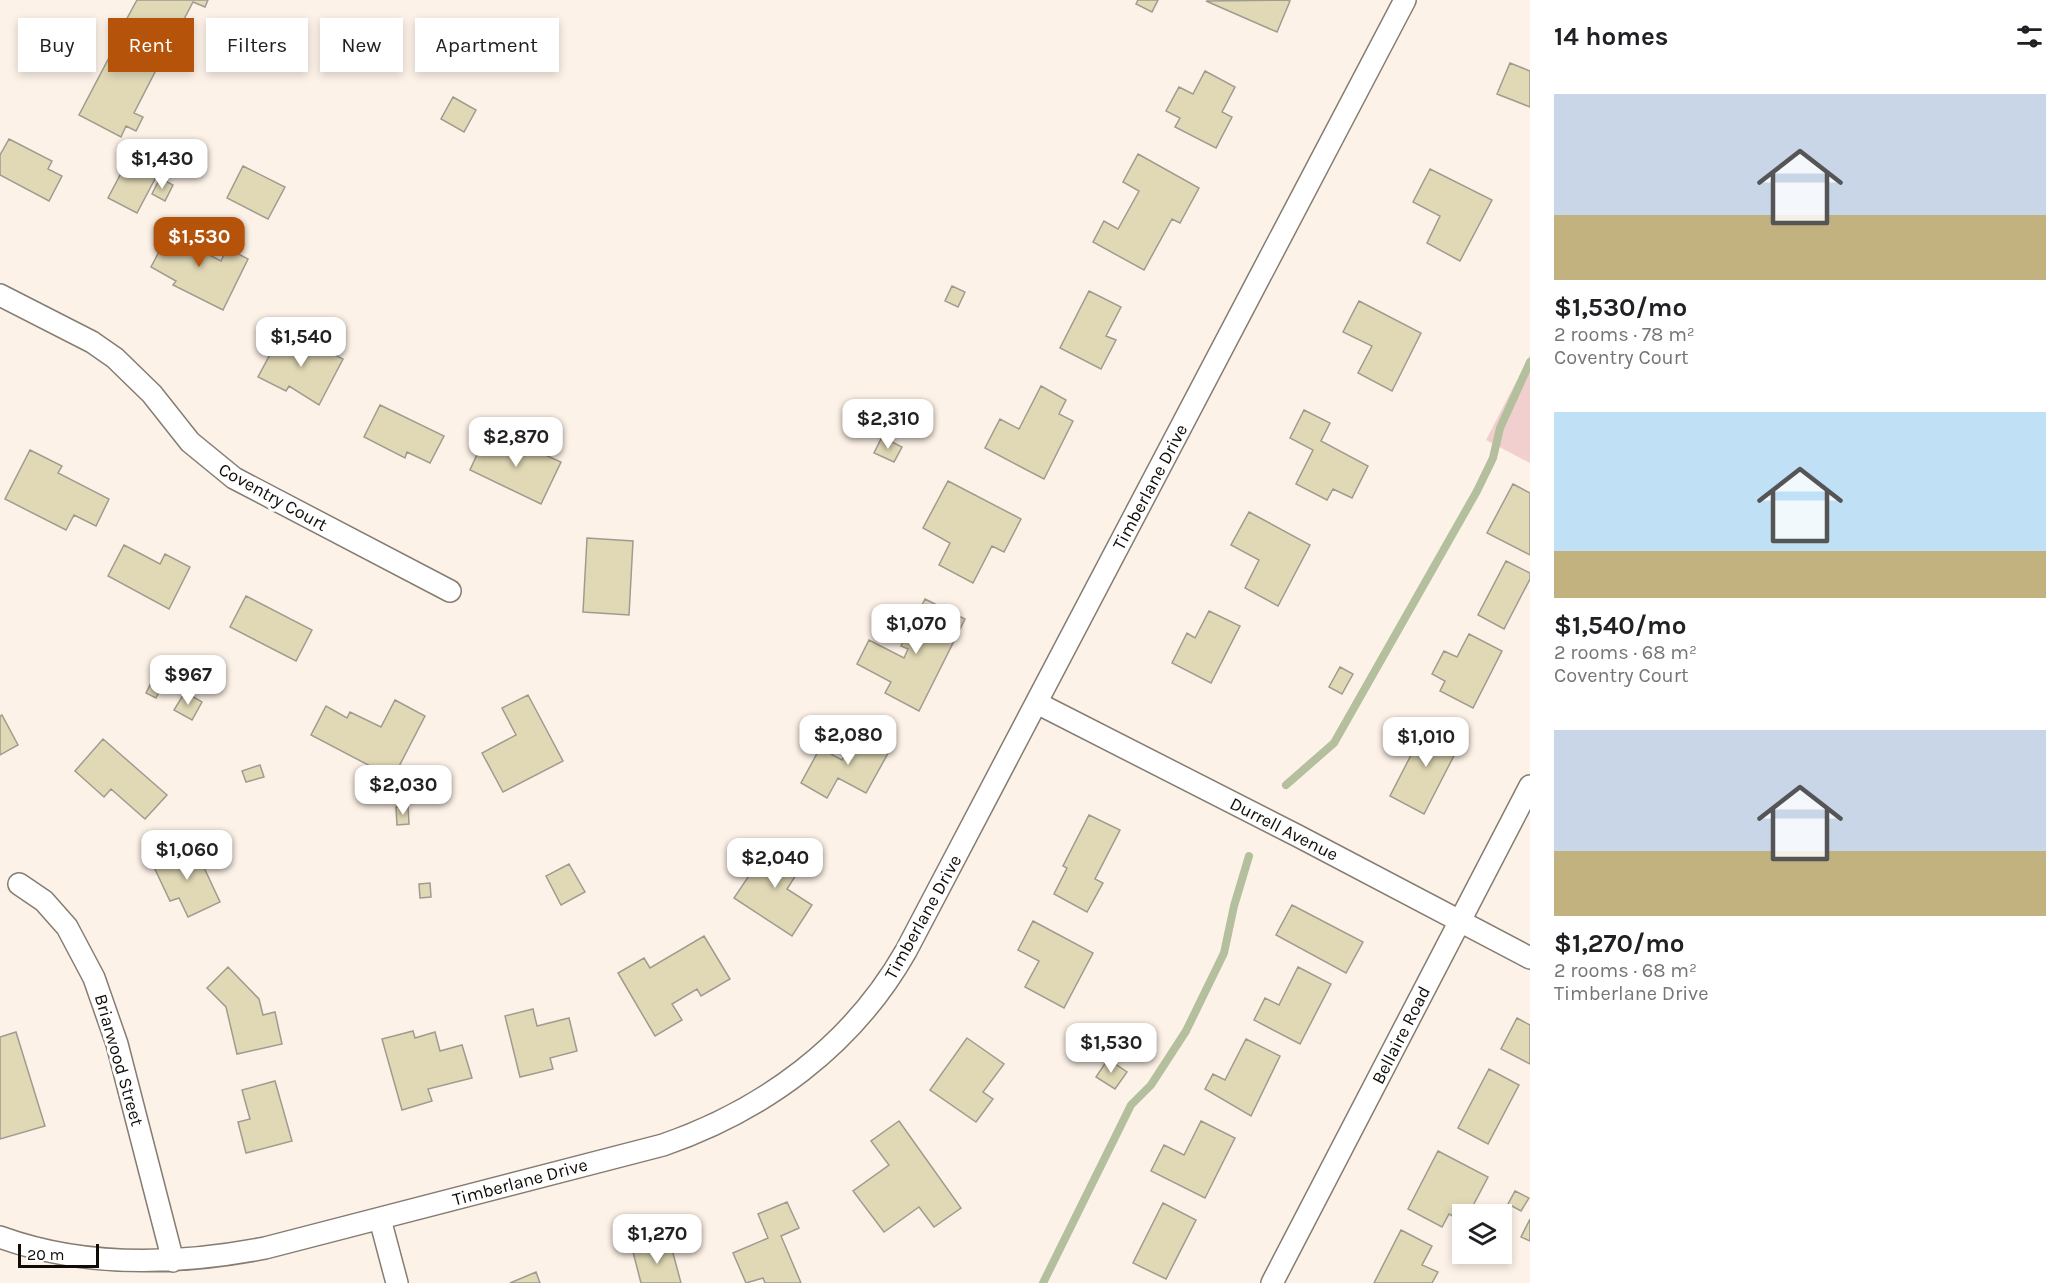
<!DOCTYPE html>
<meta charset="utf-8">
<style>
body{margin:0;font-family:Karla,sans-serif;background:#f6f6f6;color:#202124;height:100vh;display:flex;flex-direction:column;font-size:22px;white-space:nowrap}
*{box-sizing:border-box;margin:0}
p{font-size:20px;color:#757577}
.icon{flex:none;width:33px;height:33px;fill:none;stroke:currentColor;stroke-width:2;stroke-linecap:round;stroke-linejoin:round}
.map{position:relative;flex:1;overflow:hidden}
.details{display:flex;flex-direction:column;background:#fff;width:540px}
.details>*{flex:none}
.top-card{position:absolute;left:18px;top:18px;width:570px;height:54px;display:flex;gap:12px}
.buttons{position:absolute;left:1452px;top:1204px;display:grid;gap:12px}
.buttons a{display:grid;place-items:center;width:60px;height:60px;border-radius:0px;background:#fff;box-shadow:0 3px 9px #0003;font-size:30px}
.scale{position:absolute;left:18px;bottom:15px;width:81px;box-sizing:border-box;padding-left:6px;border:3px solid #0f0c08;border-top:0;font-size:16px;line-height:21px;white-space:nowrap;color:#0f0c08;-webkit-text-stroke:4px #fff;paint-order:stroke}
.price{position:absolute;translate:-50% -51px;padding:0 14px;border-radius:12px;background:#fff;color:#222;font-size:20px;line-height:39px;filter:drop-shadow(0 2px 3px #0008)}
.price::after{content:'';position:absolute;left:50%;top:36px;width:18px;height:14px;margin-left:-9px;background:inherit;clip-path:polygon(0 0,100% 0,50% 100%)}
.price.active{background:#b45309;color:#fff}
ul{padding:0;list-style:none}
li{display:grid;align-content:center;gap:12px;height:318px;padding:0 24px}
li span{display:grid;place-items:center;height:186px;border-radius:0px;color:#555}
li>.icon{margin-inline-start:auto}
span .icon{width:108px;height:108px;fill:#fffc;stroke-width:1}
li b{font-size:26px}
h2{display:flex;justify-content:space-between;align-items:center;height:72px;padding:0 24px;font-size:26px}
.tag{padding:0 21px;border-radius:0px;background:#fff;box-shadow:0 3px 9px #0003;font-size:21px;line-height:54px}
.tag.active{background:#b45309;color:#fff}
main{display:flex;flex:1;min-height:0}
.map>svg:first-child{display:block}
.green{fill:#f2cfcf}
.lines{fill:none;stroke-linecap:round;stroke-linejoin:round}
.stream{stroke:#b3bf9d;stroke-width:8}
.building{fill:#e1d9b6;stroke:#9f9c8f;stroke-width:1.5}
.minor-casing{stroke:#857c72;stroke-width:24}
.minor{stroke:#fff;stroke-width:21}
.labels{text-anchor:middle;stroke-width:6;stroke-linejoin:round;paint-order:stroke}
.street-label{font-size:18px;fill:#0f0c08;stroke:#fff}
</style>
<main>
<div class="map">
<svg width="1530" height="1283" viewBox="0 0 1530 1283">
<rect width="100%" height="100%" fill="#fdf2e7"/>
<!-- green -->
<path class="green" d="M1530 355V463L1486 440Z"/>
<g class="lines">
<!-- stream -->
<path class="stream" d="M1286 785 1334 743 1477 491 1493 458 1500 428 1530 362
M1043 1283 1131 1105 1151 1085 1186 1031 1224 953 1234 906 1249 856"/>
</g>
<!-- building -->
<path class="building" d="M137 0H208L205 7 193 2 169 48 124 24Z
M1138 0H1158L1152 12 1136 4Z
M1287 0 1290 1 1277 32 1206 1Z
M113 50 155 72 134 113 143 117 136 131 126 126 121 137 79 115Z
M1510 63 1530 71V107L1497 94Z
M1205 71 1235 87 1222 112 1232 117 1216 148 1175 127 1180 118 1166 111 1179 87 1193 94Z
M453 97 476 110 464 132 441 119Z
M9 139 52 161 48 169 62 176 49 201 0 175V155Z
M1138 154 1199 188 1180 223 1172 219 1144 270 1093 242 1104 221 1118 229 1139 191 1123 182Z
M128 160 157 175 137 213 108 198Z
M243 166 285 187 268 219 227 198Z
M1430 169 1492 200 1460 261 1427 243 1440 216 1413 202Z
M160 178 173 185 165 201 152 194Z
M173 225 198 238 194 247 221 261 227 248 248 259 223 310 173 285 176 281 151 267Z
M952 286 965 292 958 307 945 301Z
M1089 291 1121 307 1106 336 1116 340 1101 369 1060 348Z
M1359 301 1421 333 1392 391 1358 373 1372 346 1343 332Z
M281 334 303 345 306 340 343 359 319 405 289 386 286 391 258 377Z
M1041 386 1066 400 1059 414 1073 421 1044 479 985 448 1000 419 1019 429Z
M380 405 444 436 430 463 407 452 405 458 364 437Z
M1304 410 1330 423 1321 441 1368 466 1352 498 1333 489 1327 500 1296 484 1313 450 1290 438Z
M487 433 528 452 530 448 561 462 541 504 470 470Z
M882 437 902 447 894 462 874 453Z
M30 450 62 466 58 473 109 499 96 526 74 515 66 530 5 499Z
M948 481 1021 519 1004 552 992 546 973 583 939 565 950 543 923 528Z
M1513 484 1530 493V555L1487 533Z
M1249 512 1310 545 1278 606 1245 588 1259 560 1231 545Z
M587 538 633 541 629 615 583 612Z
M124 545 160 564 165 554 190 567 169 609 108 576Z
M1506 561 1530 573V579L1504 629 1478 615Z
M246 596 312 630 296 661 230 627Z
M925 599 965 619 919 711 885 693 891 682 857 664 869 640 904 658 908 649 901 646Z
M1209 611 1240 626 1211 683 1172 663 1187 633 1195 638Z
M1469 634 1502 651 1473 708 1440 691 1445 681 1432 674 1444 651 1457 657Z
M1340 667 1353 674 1342 694 1329 687Z
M153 679 163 684 156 698 146 693Z
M185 692 202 702 192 720 174 710Z
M528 695 563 761 503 792 482 753 516 735 502 708Z
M395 700 425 716 393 778 311 735 326 706 347 718 350 712 381 727Z
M2 715 18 745 0 755V716Z
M1428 722 1462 740 1424 814 1390 796Z
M858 730 891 748 866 793 838 778 827 798 801 783 820 748 842 760Z
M103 739 167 795 145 819 111 789 104 797 75 771Z
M260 765 264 777 246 782 242 771Z
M408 806 409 824 397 825 396 807Z
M1089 815 1120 830 1095 879 1103 883 1087 912 1054 894 1067 868 1063 866Z
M773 840 805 861 787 889 812 905 792 936 734 898Z
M194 846 220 902 188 917 179 898 170 901 153 865Z
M569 864 585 892 561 905 546 876Z
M430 883 431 897 420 898 419 884Z
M1292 905 1363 942 1346 973 1276 935Z
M1033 921 1093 953 1064 1008 1025 987 1039 961 1018 950Z
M704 936 730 979 701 996 697 989 672 1004 682 1020 655 1036 618 973 644 958 650 968Z
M228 967 259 999 263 1015 275 1012 282 1044 237 1054 226 1007 207 988Z
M1298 967 1331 984 1300 1044 1254 1020 1265 998 1279 1005Z
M533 1009 537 1026 569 1018 577 1051 550 1058 553 1069 520 1077 505 1016Z
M1517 1018 1530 1025V1064L1501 1049Z
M413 1031 415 1038 435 1032 440 1051 462 1045 472 1078 428 1089 432 1101 402 1110 382 1039Z
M16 1032 45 1126 0 1139V1037Z
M967 1038 1004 1064 983 1092 993 1099 976 1122 930 1090Z
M1246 1039 1280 1056 1251 1116 1205 1089 1213 1074 1225 1080Z
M1108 1059 1127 1072 1115 1089 1096 1077Z
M1489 1069 1519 1085 1488 1144 1458 1128Z
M275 1081 292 1141 246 1153 238 1122 250 1119 242 1090Z
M899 1121 961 1208 934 1227 919 1207 884 1232 853 1191 889 1165 871 1141Z
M1201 1121 1235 1138 1205 1198 1151 1171 1164 1145 1184 1155Z
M1438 1151 1488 1177 1468 1215H1462V1221L1449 1214 1442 1227 1408 1209Z
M1515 1191 1529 1198 1521 1211 1508 1204Z
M787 1202 799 1228 781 1236 801 1283H765L763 1278 746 1283 733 1253 768 1238 758 1214Z
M1163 1203 1196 1220 1166 1279 1133 1263Z
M1530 1219V1241L1521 1237Z
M1401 1230 1432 1246 1422 1265 1438 1272 1432 1283H1374Z
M670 1242 681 1283H641L633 1252Z
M536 1272 540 1283H510Z"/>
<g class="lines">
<defs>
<path id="minor" d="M0 295 92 342 115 358 152 394 190 442 234 478 450 591
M1037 703 1298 836 1530 958
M19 884 44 901 67 927 94 978 117 1044 173 1261
M380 1219 397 1283
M0 1237C85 1268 177 1265 265 1248L663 1145C764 1110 852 1046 906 951L1405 0
M1272 1283 1530 786"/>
</defs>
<!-- minor casing -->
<use href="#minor" class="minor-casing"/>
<!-- minor -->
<use href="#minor" class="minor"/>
</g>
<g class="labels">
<!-- street labels -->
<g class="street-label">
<text transform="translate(1150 487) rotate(-62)" y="6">Timberlane Drive</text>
<text transform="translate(273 497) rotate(29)" y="6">Coventry Court</text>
<text transform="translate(1284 829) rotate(27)" y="6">Durrell Avenue</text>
<text transform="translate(923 917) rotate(-61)" y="6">Timberlane Drive</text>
<text transform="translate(1401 1035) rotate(-63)" y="6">Bellaire Road</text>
<text transform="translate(119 1060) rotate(74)" y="6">Briarwood Street</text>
<text transform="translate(520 1182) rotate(-15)" y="6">Timberlane Drive</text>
</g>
</g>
</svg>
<div class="buttons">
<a><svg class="icon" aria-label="layers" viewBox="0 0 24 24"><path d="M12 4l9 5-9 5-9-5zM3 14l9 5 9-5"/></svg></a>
</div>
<div class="scale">20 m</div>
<b class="price" style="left:162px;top:190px">$1,430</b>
<b class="price active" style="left:199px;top:268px">$1,530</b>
<b class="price" style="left:301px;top:368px">$1,540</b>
<b class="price" style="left:888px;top:450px">$2,310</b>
<b class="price" style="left:516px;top:468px">$2,870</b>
<b class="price" style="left:916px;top:655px">$1,070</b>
<b class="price" style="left:188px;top:706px">$967</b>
<b class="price" style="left:848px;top:766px">$2,080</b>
<b class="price" style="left:1426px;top:768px">$1,010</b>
<b class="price" style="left:403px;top:816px">$2,030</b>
<b class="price" style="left:187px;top:881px">$1,060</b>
<b class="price" style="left:775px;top:889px">$2,040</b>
<b class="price" style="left:1111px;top:1074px">$1,530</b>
<b class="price" style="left:657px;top:1265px">$1,270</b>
<div class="top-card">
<a class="tag">Buy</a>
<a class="tag active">Rent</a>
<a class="tag">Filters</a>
<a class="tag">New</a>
<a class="tag">Apartment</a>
</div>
</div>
<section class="details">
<h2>14 homes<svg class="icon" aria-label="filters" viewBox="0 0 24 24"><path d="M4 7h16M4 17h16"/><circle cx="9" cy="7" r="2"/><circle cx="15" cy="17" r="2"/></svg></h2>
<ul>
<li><span style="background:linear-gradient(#c9d6e8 65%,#c2b280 0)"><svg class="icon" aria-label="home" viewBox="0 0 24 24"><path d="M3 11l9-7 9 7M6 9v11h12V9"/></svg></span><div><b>$1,530/mo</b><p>2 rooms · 78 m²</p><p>Coventry Court</p></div></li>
<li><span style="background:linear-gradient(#bfe0f5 75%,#c2b280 0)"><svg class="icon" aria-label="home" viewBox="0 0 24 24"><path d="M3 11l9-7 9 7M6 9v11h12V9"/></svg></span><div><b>$1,540/mo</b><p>2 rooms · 68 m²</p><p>Coventry Court</p></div></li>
<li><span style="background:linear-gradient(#c9d6e8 65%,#c2b280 0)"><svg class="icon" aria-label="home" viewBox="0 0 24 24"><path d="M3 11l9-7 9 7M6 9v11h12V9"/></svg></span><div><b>$1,270/mo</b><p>2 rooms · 68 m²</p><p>Timberlane Drive</p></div></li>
</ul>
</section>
</main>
